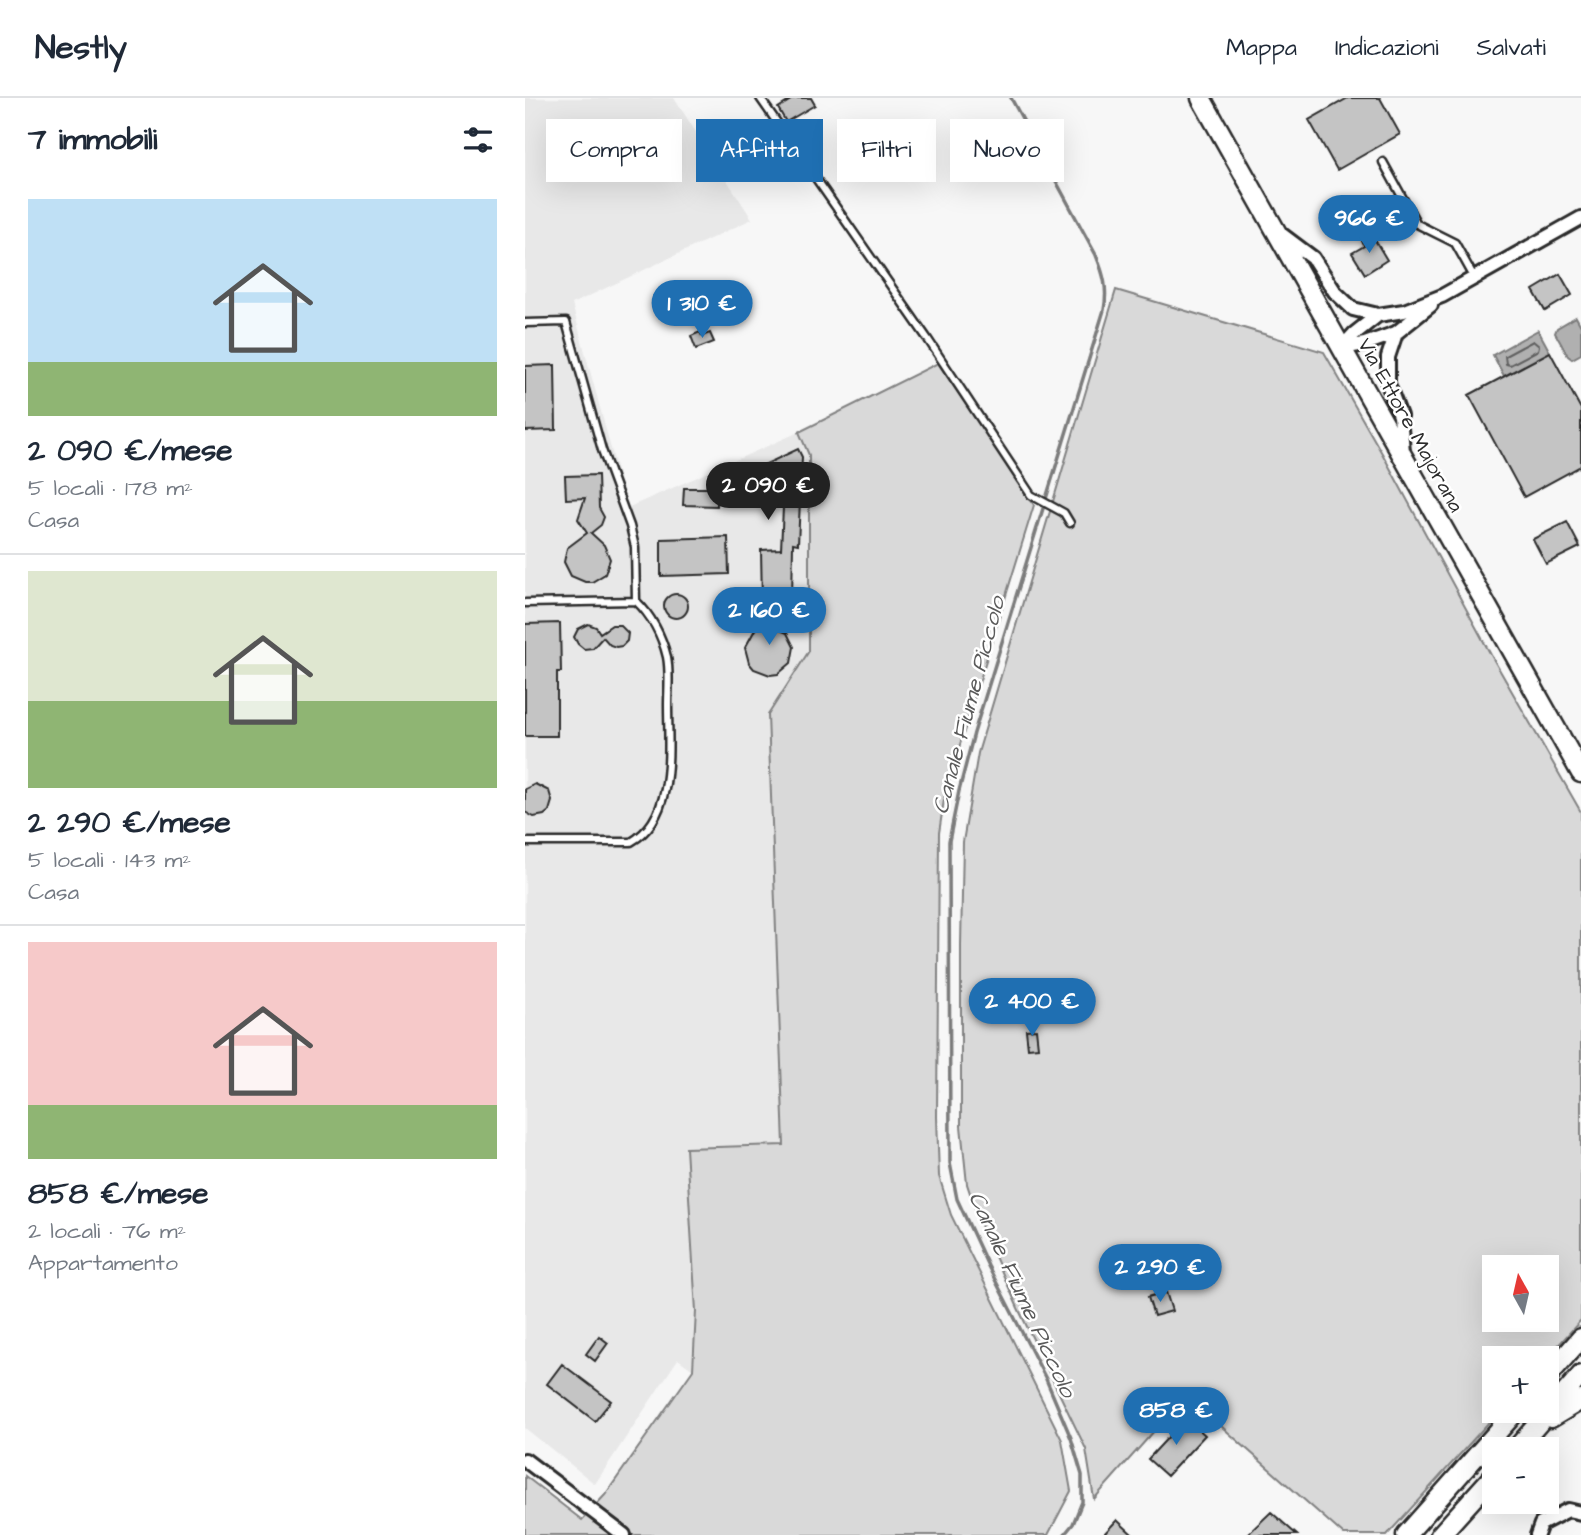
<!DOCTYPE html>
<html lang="it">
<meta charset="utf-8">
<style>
body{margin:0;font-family:"Architects Daughter",sans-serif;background:#f6f6f7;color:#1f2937;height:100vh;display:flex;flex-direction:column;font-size:26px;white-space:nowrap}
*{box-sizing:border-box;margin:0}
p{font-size:23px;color:#747a83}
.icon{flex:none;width:38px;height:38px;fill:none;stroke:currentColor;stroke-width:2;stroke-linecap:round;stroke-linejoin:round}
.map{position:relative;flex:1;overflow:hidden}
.sheet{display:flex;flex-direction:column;background:#fff;width:525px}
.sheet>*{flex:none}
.guide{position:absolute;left:21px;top:21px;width:665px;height:63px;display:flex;gap:14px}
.needle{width:46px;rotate:352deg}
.controls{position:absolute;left:957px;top:1157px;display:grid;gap:14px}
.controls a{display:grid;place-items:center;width:77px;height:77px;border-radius:0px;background:#fff;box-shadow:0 7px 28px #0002;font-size:35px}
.price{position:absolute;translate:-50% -60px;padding:0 16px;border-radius:24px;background:#1f6fb2;color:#fff;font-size:23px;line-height:46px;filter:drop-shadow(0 2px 4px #0008)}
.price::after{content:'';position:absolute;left:50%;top:42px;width:21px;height:16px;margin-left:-10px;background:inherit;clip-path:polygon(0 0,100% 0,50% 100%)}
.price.selected{background:#222;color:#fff}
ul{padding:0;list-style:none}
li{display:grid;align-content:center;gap:14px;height:371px;padding:0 28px}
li+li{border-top:2px solid #e0e1e3}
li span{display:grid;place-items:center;height:217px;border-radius:0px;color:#555}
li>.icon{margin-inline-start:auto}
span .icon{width:126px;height:126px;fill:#fffc;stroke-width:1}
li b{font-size:30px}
h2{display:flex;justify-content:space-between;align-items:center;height:84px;padding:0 28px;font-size:30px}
.tag{padding:0 24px;border-radius:0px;background:#fff;box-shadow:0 7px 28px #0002;font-size:24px;line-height:63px}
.tag.selected{background:#1f6fb2;color:#fff}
header{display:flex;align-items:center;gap:42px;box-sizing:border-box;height:98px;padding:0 35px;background:#fff;border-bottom:2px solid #e0e1e3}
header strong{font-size:33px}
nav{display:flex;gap:38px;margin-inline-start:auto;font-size:24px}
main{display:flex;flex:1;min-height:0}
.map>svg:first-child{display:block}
.built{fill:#e8e8e8}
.green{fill:#d9d9d9;stroke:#828282;stroke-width:2;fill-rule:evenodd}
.water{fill:#b0b0b0;stroke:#7b7b7b;stroke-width:2}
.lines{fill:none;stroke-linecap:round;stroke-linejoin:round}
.shore{stroke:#606060;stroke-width:2}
.stream{stroke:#7b7b7b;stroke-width:3.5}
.building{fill:#c4c4c4;stroke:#2b2b2b;stroke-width:2}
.lane-casing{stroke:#2b2b2b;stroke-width:11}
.street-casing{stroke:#2b2b2b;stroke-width:18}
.secondary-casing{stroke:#2b2b2b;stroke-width:23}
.lane{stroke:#fff;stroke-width:6}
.street{stroke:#fff;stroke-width:12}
.secondary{stroke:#fff;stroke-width:18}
.labels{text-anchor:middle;stroke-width:5;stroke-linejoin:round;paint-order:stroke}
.street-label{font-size:21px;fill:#2b2b2b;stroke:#fff}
.water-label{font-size:23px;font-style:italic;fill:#5a5a5a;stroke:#fff}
</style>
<header>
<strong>Nestly</strong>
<nav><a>Mappa</a><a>Indicazioni</a><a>Salvati</a></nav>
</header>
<main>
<section class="sheet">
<h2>7 immobili<svg class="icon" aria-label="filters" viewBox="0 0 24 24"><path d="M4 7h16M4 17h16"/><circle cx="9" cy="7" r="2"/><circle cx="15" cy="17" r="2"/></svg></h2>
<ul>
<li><span style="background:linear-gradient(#bfe0f5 75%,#8fb573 0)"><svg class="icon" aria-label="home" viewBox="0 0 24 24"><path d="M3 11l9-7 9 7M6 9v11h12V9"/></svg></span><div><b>2 090 €/mese</b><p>5 locali · 178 m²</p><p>Casa</p></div></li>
<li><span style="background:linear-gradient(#dfe7d0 60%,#8fb573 0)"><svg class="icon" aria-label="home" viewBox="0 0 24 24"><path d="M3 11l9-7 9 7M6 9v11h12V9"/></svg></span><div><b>2 290 €/mese</b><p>5 locali · 143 m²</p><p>Casa</p></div></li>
<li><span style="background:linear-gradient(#f6c9c9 75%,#8fb573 0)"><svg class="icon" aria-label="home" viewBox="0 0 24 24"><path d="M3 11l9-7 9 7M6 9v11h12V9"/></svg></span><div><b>858 €/mese</b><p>2 locali · 76 m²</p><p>Appartamento</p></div></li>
</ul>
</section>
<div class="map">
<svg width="1056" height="1437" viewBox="0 0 1056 1437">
<rect width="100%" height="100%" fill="#f7f7f7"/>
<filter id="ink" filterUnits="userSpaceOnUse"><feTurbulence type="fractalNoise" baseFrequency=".0143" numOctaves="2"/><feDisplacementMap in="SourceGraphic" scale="14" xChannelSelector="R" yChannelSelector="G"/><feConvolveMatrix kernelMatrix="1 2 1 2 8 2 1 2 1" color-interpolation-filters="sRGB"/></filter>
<g filter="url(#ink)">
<!-- built -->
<path class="built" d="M0 0H149L227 121 47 206 102 410 274 334 284 357V553L243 617 259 1047 171 1213 168 1272 153 1261 70 1386 0 1330Z"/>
<!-- green -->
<path class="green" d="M591 192 799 254 858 357 966 557 1056 714V1222L1022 1260H970V1312L974 1313 862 1437H819L661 1297 569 1401 561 1351 493 1210 455 1125 442 1086 436 1028V847L438 744 453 655ZM970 1169H1022V1222H970Z
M413 265 509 407 420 695 414 735 412 1019 414 1078 426 1117 537 1342 546 1393 523 1437H0V1378L57 1422 80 1397 168 1272 171 1213 161 1050 259 1047 243 617 284 553V357L274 334Z"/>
<!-- water -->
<path class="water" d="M1051 219 1056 228V256L1047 261 1043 258 1030 235 1032 230Z
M1013 232 1025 254 979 278 968 257Z"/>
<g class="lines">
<!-- shore -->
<path class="shore" d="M1008 243 1014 248 1013 252 985 267 981 266 980 258Z"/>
<!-- stream -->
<path class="stream" d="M486 0 571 157C579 177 583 191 579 212L449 635 434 693 424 743 425 1065 432 1101 463 1168 521 1281 546 1340 557 1377V1404L548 1426 539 1437"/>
</g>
<!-- building -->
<path class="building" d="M269 0H286L290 7 261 24 253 10Z
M823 0H855L875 36 812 72 784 22Z
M847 137 862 162 840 176 827 155 839 148 837 143Z
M1035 176 1047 197 1020 213 1008 192Z
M175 234 177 238 185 235 189 244 171 251 166 238Z
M1025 254 1056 311V368L999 399 944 297Z
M30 267 31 332 0 333V268Z
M273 351 277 359 273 446 268 445 267 502 237 503 236 452 256 451 260 368 192 400V408L158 407 159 390H190Z
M73 377 74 410 79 419 76 427 66 435 79 447 85 461 80 476 67 484H60L46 478 39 464 42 450 62 435 53 421 60 400 41 401 40 378Z
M1042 424 1055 449 1021 466 1008 441Z
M203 439 204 476 136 478V441Z
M139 508a12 12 0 1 1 24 0a12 12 0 1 1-24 0Z
M243 510 244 527 262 535 269 549 266 565 253 576 245 577 229 571 224 565 220 550 232 528H228V515L240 514Z
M35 525 36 574H32V638H0V526Z
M63 526 71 529 75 535 87 527H95L103 535 102 543 97 548 91 549 85 547 78 539 68 550 59 551 53 546 49 539 53 531Z
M10 686 24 693 27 703 24 713 19 717 9 719 0 714V691Z
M511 931 513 949 503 950 501 932Z
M641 1194 647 1213 629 1218 623 1199Z
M74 1238 83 1245 70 1263 61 1256Z
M37 1266 86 1303 70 1323 22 1286Z
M661 1320 680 1337 642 1378 623 1361Z
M746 1414 772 1437H722Z
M592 1422 608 1437H578Z"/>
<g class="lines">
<defs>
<path id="lane" d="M235 0 402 240 506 397 539 415 545 425
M858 64 892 126 930 145 949 179
M0 225 41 224 77 352 105 428 110 449 111 503
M0 505 111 503C126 517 137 538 142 559 145 574 143 591 143 607 143 651 151 719 106 744H0"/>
<path id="street" d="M756 136 788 160 810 194 828 211 853 217 879 213 917 198 1056 120
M871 235 863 259V286L875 318 878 354
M816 250 840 246 871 235 906 207
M816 250 829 236 853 217
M0 1362 99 1437
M1012 1437 1016 1426 1043 1412 1056 1415"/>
<path id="secondary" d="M676 0 1056 675
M1022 1279 1056 1240
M1026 1320 1056 1302
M991 1351 1056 1277
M881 1437 992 1312
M915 1437 970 1376"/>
</defs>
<!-- lane casing -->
<use href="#lane" class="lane-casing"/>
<!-- street casing -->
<use href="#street" class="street-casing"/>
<!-- secondary casing -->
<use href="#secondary" class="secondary-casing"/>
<!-- lane -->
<use href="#lane" class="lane"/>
<!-- street -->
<use href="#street" class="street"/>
<!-- secondary -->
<use href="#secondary" class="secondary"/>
</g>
</g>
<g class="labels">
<!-- street labels -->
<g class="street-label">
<text transform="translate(886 327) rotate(61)" y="7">Via Ettore Majorana</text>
</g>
<!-- water labels -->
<g class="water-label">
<text transform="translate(443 607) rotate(-75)" y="8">Canale Fiume Piccolo</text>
<text transform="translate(498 1196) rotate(65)" y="8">Canale Fiume Piccolo</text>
</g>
</g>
</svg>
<div class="controls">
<a><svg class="needle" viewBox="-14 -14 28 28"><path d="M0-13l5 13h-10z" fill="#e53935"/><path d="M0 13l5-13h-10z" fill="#747a83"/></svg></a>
<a>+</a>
<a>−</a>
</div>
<b class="price" style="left:844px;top:157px">966 €</b>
<b class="price" style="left:177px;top:242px">1 310 €</b>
<b class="price selected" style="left:243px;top:424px">2 090 €</b>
<b class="price" style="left:244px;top:549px">2 160 €</b>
<b class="price" style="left:507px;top:940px">2 400 €</b>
<b class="price" style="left:635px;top:1206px">2 290 €</b>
<b class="price" style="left:651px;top:1349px">858 €</b>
<div class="guide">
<a class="tag">Compra</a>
<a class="tag selected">Affitta</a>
<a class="tag">Filtri</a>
<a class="tag">Nuovo</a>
</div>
</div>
</main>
